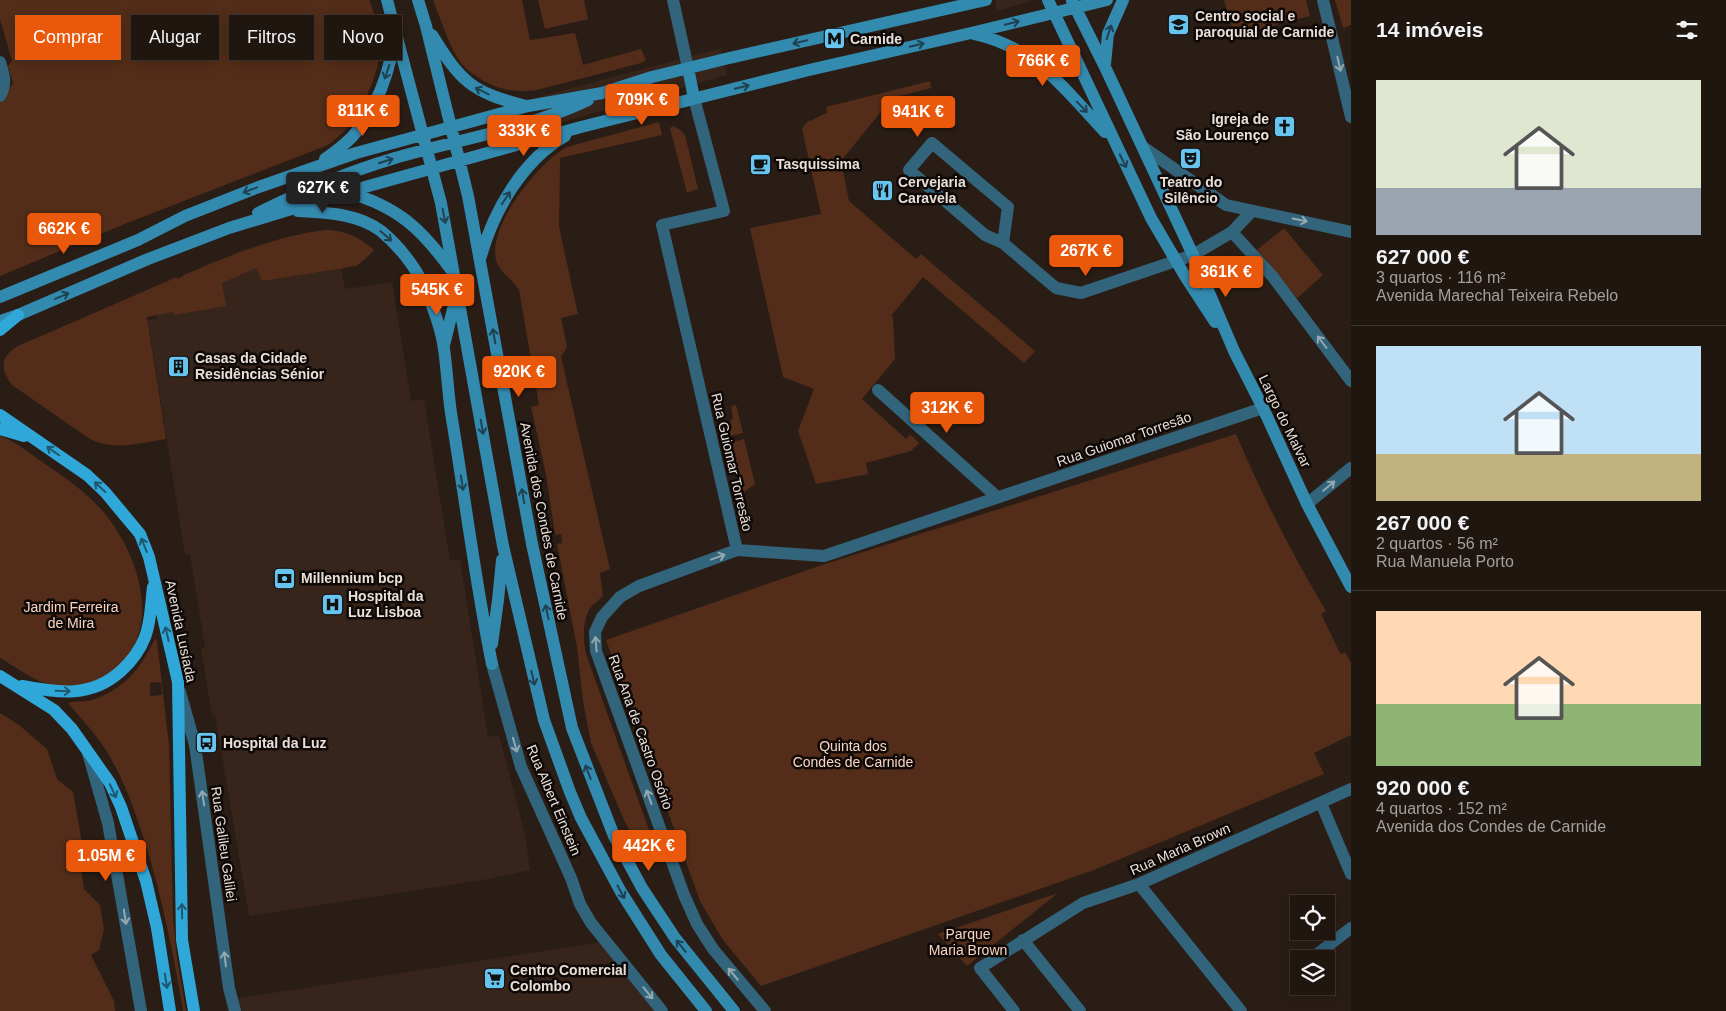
<!DOCTYPE html>
<html lang="pt">
<meta charset="utf-8">
<style>
body{margin:0;font-family:Helvetica,sans-serif;background:#281f19;color:#f1f3f6;height:100vh;display:flex;flex-direction:column;font-size:19px;white-space:nowrap}
*{box-sizing:border-box;margin:0}
p{font-size:16px;color:#a29f9f}
.icon{flex:none;width:28px;height:28px;fill:none;stroke:currentColor;stroke-width:2;stroke-linecap:round;stroke-linejoin:round}
.map{position:relative;flex:1;overflow:hidden}
.side{display:flex;flex-direction:column;background:#201610;width:375px}
.side>*{flex:none}
.top-card{position:absolute;left:15px;top:15px;width:475px;height:45px;display:flex;gap:10px}
.controls{position:absolute;left:1290px;top:895px;display:grid;gap:10px}
.controls a{display:grid;place-items:center;width:45px;height:45px;border-radius:0px;background:#201610;box-shadow:0 2px 12px #0003,0 0 0 1px #3d3530;font-size:25px}
.price{position:absolute;translate:-50% -42px;padding:0 11px;border-radius:5px;background:#ea580c;color:#fff;font-size:16px;line-height:32px;filter:drop-shadow(0 1px 2px #0008)}
.price::after{content:'';position:absolute;left:50%;top:30px;width:15px;height:11px;margin-left:-8px;background:inherit;clip-path:polygon(0 0,100% 0,50% 100%)}
.price.selected{background:#222;color:#fff}
ul{padding:0;list-style:none}
li{display:grid;align-content:center;gap:10px;height:265px;padding:0 25px}
li+li{border-top:1px solid #3d3530}
li span{display:grid;place-items:center;height:155px;border-radius:0px;color:#555}
li>.icon{margin-inline-start:auto}
span .icon{width:90px;height:90px;fill:#fffc;stroke-width:1}
li b{font-size:21px}
h2{display:flex;justify-content:space-between;align-items:center;height:60px;padding:0 25px;font-size:21px}
.tag{padding:0 18px;border-radius:0px;background:#201610;box-shadow:0 2px 12px #0003,0 0 0 1px #3d3530;font-size:18px;line-height:45px}
.tag.selected{background:#ea580c;color:#fff}
main{display:flex;flex:1;min-height:0}
.map>svg:first-child{display:block}
.built{fill:#37251b}
.green{fill:#532d19;fill-rule:evenodd}
.lines{fill:none;stroke-linecap:round;stroke-linejoin:round}
.street{stroke:#32647b;stroke-width:12}
.secondary{stroke:#338aaf;stroke-width:12}
.primary{stroke:#2fa7d8;stroke-width:12}
.oneway{stroke:#1f4252}
.oneway2{stroke:#96a8af}
.oneway3{stroke:#1e586f}
.labels{text-anchor:middle;stroke-width:5;stroke-linejoin:round;paint-order:stroke}
.poi-label{font-size:14px;font-weight:bold;fill:#e8dfda;stroke:#0e0806;text-anchor:start}
.street-label{font-size:14px;fill:#e8dfda;stroke:#0e0806}
.park-label{font-size:14px;fill:#f7d4c2;stroke:#0e0806}
</style>
<main>
<div class="map">
<svg width="1351" height="1011" viewBox="0 0 1351 1011">
<rect width="100%" height="100%" fill="#2a1d16"/>
<!-- built -->
<path class="built" d="M995 0H1036L997 11Z
M721 48 727 75 546 127 538 97Z
M327 230 340 231 353 236 364 242 374 250 358 265 341 269 345 289 392 282 411 401 424 399 450 561 460 559 488 737 499 735 525 835 530 870 488 879 249 916 215 715H212L201 648 205 647 190 555H185L148 320 157 319V310L175 282 184 275 241 251 313 232Z
M603 942 659 1011H237L235 999 252 996Z"/>
<!-- green -->
<path class="green" d="M0 0H369C373 11 378 22 380 33 384 63 366 104 348 127 342 134 335 139 328 145L127 223 0 276V103L13 83 8 66 12 61 0 19Z
M433 0H522L530 40 575 33 583 65 641 49 646 60 641 63 537 90C514 93 499 90 479 78 471 73 464 68 459 60 449 46 440 17 433 0Z
M538 0H584L588 19 545 29Z
M1224 0H1306L1310 16 1234 36Z
M1335 0H1351V25L1343 28Z
M930 81 931 88 892 98 841 161 849 201 916 259 921 254 1035 351 1024 363 923 277 891 316 893 317 895 359 862 399 906 439 910 434 919 443 911 451 866 463 868 474 816 484 798 431 814 389 783 377 750 228 821 214 802 129 808 121C815 120 820 115 827 113L826 107Z
M659 122 662 135 560 158 559 227 578 314 561 318 567 347 561 357 610 569 600 573 603 596C600 599 594 603 591 607 582 620 583 640 586 654L659 858 645 861 624 820 591 743 583 701 577 647 557 544 562 543 561 534 555 535 546 474 531 407 539 405 519 290C513 280 501 273 497 263 484 230 539 161 567 147Z
M673 126 679 129 685 135 698 189 687 193 670 128Z
M1284 228 1323 275 1297 298 1257 250Z
M327 230C345 231 360 237 374 250L363 261 356 266 262 281 256 268 222 283 226 306 174 315 173 312 147 317 166 439C141 443 114 451 90 439L12 385C0 368 0 357 18 346L177 277 178 279 184 275C229 256 278 235 327 230Z
M736 405 743 433 726 437 724 429 733 418 731 406Z
M1236 434C1262 495 1292 554 1326 611L1321 614 1339 651 1341 654 1345 652 1351 663V735L1314 753 1324 774 1094 870 761 986 723 940 700 901 606 640 819 566Z
M0 436C17 442 33 456 48 466 76 485 102 504 119 534 145 576 157 638 112 672 96 683 77 688 58 686 37 684 18 668 0 658Z
M744 439 755 484 744 492 734 470 728 443Z
M155 639 157 641 169 746 173 917 177 958 186 1011H183C174 955 162 899 146 845 136 815 126 784 110 757 99 737 83 721 68 703 75 701 84 702 92 700 125 689 140 669 155 639ZM161 682 162 695 150 696V683Z
M0 713 19 725 47 749 57 779 73 792 86 866 81 867 84 889 100 905 104 929 99 950 91 955 114 1001 115 1011H0Z
M1058 893 967 966 938 934Z"/>
<g class="lines">
<!-- street -->
<path class="street" d="M673 0 688 68
M1323 0 1351 117
M0 62C4 75 7 84 0 96
M694 98 724 211 662 225 737 550
M1143 147 1226 205 1351 232
M1232 232 1273 277 1351 381
M1003 243 1008 207 932 143 909 170 985 235 1003 243 1056 288 1081 293 1193 255 1232 232 1252 211
M878 390 997 497
M1307 504 1351 468
M492 664 521 767 571 878 580 904 591 923 662 1011
M180 692 195 745 229 988 235 1011
M88 753 108 823 141 1011
M1321 803 1351 874
M1139 884 1241 1011
M1023 940 1080 1011
M1311 959 1351 928
M1298 969H1299
M765 1011 713 949 697 924 684 895 596 651 595 632 602 617 620 597 639 586 737 550 824 556 1263 408
M1014 1011 980 968 1083 903 1139 884 1351 789"/>
<!-- secondary -->
<path class="secondary" d="M387 0 441 203 503 546 544 720 570 792 581 818 621 892 661 955 706 1011
M418 0 426 26 468 196 532 544 572 728 614 836 642 888 675 938 734 1011
M1048 0 1151 218 1185 276 1215 322
M1072 1 1105 67 1193 255 1234 351 1263 408 1307 504 1351 587
M974 34C1037 48 1063 88 1105 132
M432 35C461 82 471 92 526 106
M1105 64 1108 34 1123 0
M688 68 694 98
M325 159C335 152 344 145 352 137 376 111 392 68 394 34
M347 192C398 207 421 228 452 271
M298 211C326 213 357 213 381 231 398 245 414 265 423 284 432 304 441 327 444 349 447 370 448 392 451 413 465 497 475 581 492 664
M258 213C302 191 348 172 395 158 460 139 527 129 588 100
M481 256C494 210 523 160 565 136
M0 297 138 240 185 216 256 188 356 153 528 106 602 93 652 77 725 59 986 0
M0 321 18 315 148 259 229 228 347 192 581 127 809 70 971 33 1107 0
M444 345 456 297
M492 644 498 600 502 560"/>
<!-- primary -->
<path class="primary" d="M0 330 18 315
M0 415 87 475 105 492 140 534 149 557 178 682 182 940 194 1011
M0 429 24 436
M0 676 54 710 72 729 110 783 121 807 146 881 157 928 170 1011
M22 686C59 693 91 698 121 671 131 662 140 650 145 637 151 622 151 603 153 587"/>
</g>
<!-- one-way arrows -->
<defs><path id="oneway-shaft" d="M-6 0H5M1.5-3L5.5 0L1.5 3" fill="none" stroke-width="1.6" stroke-linecap="round" stroke-linejoin="round" transform="scale(1.25)"/></defs>
<g class="oneway">
<use href="#oneway-shaft" transform="translate(1012 23) rotate(-14)"/>
<use href="#oneway-shaft" transform="translate(1109 32) rotate(-72)"/>
<use href="#oneway-shaft" transform="translate(800 42) rotate(167)"/>
<use href="#oneway-shaft" transform="translate(917 45) rotate(-13)"/>
<use href="#oneway-shaft" transform="translate(387 72) rotate(109)"/>
<use href="#oneway-shaft" transform="translate(742 87) rotate(-13)"/>
<use href="#oneway-shaft" transform="translate(482 91) rotate(-153)"/>
<use href="#oneway-shaft" transform="translate(1082 107) rotate(46)"/>
<use href="#oneway-shaft" transform="translate(386 161) rotate(-18)"/>
<use href="#oneway-shaft" transform="translate(1123 161) rotate(64)"/>
<use href="#oneway-shaft" transform="translate(250 190) rotate(159)"/>
<use href="#oneway-shaft" transform="translate(506 198) rotate(-56)"/>
<use href="#oneway-shaft" transform="translate(444 216) rotate(79)"/>
<use href="#oneway-shaft" transform="translate(386 236) rotate(41)"/>
<use href="#oneway-shaft" transform="translate(62 296) rotate(-23)"/>
<use href="#oneway-shaft" transform="translate(494 336) rotate(-100)"/>
<use href="#oneway-shaft" transform="translate(482 427) rotate(80)"/>
<use href="#oneway-shaft" transform="translate(462 483) rotate(81)"/>
<use href="#oneway-shaft" transform="translate(523 496) rotate(-100)"/>
<use href="#oneway-shaft" transform="translate(547 612) rotate(-102)"/>
<use href="#oneway-shaft" transform="translate(533 678) rotate(77)"/>
<use href="#oneway-shaft" transform="translate(588 772) rotate(-111)"/>
<use href="#oneway-shaft" transform="translate(621 892) rotate(61)"/>
<use href="#oneway-shaft" transform="translate(681 946) rotate(-129)"/>
</g>
<g class="oneway2">
<use href="#oneway-shaft" transform="translate(1339 64) rotate(77)"/>
<use href="#oneway-shaft" transform="translate(1300 220) rotate(12)"/>
<use href="#oneway-shaft" transform="translate(1322 342) rotate(-127)"/>
<use href="#oneway-shaft" transform="translate(1329 486) rotate(-40)"/>
<use href="#oneway-shaft" transform="translate(718 557) rotate(-20)"/>
<use href="#oneway-shaft" transform="translate(596 644) rotate(-95)"/>
<use href="#oneway-shaft" transform="translate(515 745) rotate(74)"/>
<use href="#oneway-shaft" transform="translate(649 797) rotate(-110)"/>
<use href="#oneway-shaft" transform="translate(203 798) rotate(-99)"/>
<use href="#oneway-shaft" transform="translate(125 917) rotate(81)"/>
<use href="#oneway-shaft" transform="translate(225 959) rotate(-97)"/>
<use href="#oneway-shaft" transform="translate(733 974) rotate(-130)"/>
<use href="#oneway-shaft" transform="translate(648 993) rotate(51)"/>
</g>
<g class="oneway3">
<use href="#oneway-shaft" transform="translate(53 451) rotate(-145)"/>
<use href="#oneway-shaft" transform="translate(100 487) rotate(-137)"/>
<use href="#oneway-shaft" transform="translate(144 545) rotate(-112)"/>
<use href="#oneway-shaft" transform="translate(167 634) rotate(-103)"/>
<use href="#oneway-shaft" transform="translate(63 691) rotate(2)"/>
<use href="#oneway-shaft" transform="translate(113 791) rotate(65)"/>
<use href="#oneway-shaft" transform="translate(182 911) rotate(-91)"/>
<use href="#oneway-shaft" transform="translate(166 981) rotate(81)"/>
</g>
<!-- icons -->
<defs>
<symbol id="school-square" viewBox="-11 -11 22 22"><rect x="-9" y="-9" width="18" height="18" rx="4" fill="#67c4ef" stroke="#0e0806"/><path d="M0-5L7-2L0 1L-7-2ZM-4 1L0 2.5L4 1V4Q0 6-4 4Z" fill="#111"/></symbol>
<symbol id="metro-square" viewBox="-11 -11 22 22"><rect x="-9" y="-9" width="18" height="18" rx="4" fill="#67c4ef" stroke="#0e0806"/><path d="M-5.5 5V-5H-3L0 0L3-5H5.5V5H3V-.5L0 4L-3-.5V5Z" fill="#111"/></symbol>
<symbol id="church-square" viewBox="-11 -11 22 22"><rect x="-9" y="-9" width="18" height="18" rx="4" fill="#67c4ef" stroke="#0e0806"/><path d="M-1.2-6h2.4v3.5h3.3v2.4h-3.3V6h-2.4V-.1h-3.3v-2.4h3.3Z" fill="#111"/></symbol>
<symbol id="theatre-square" viewBox="-11 -11 22 22"><rect x="-9" y="-9" width="18" height="18" rx="4" fill="#67c4ef" stroke="#0e0806"/><path d="M-5-5.5Q0-4 5-5.5V0Q5 5 0 6Q-5 5-5 0ZM-3.3-2.5H-1v1.5H-3.3ZM1-2.5H3.3v1.5H1ZM-2.8 1Q0 5.5 2.8 1Z" fill="#111"/></symbol>
<symbol id="cafe-square" viewBox="-11 -11 22 22"><rect x="-9" y="-9" width="18" height="18" rx="4" fill="#67c4ef" stroke="#0e0806"/><path d="M-5.5-4.5H6V0H3Q3 3.5 0 3.5H-2.5Q-5.5 3.5-5.5 0ZM3-3.2v2h1.7v-2ZM-6 4.5H4V6H-6Z" fill="#111"/></symbol>
<symbol id="restaurant-square" viewBox="-11 -11 22 22"><rect x="-9" y="-9" width="18" height="18" rx="4" fill="#67c4ef" stroke="#0e0806"/><path d="M-5-6h1v4h1v-4h1v4h1v-4h1v5L-1.5 .5V6h-2V.5L-5-1ZM5-6V6H3V1.5H1.5Q1.5-4 5-6Z" fill="#111"/></symbol>
<symbol id="building-square" viewBox="-11 -11 22 22"><rect x="-9" y="-9" width="18" height="18" rx="4" fill="#67c4ef" stroke="#0e0806"/><path d="M-4-6H4V6H1V3H-1V6H-4ZM-2.5-4.3h1.7v1.8h-1.7ZM.8-4.3h1.7v1.8H.8ZM-2.5-1h1.7V.8h-1.7ZM.8-1h1.7V.8H.8Z" fill="#111"/></symbol>
<symbol id="bank-square" viewBox="-11 -11 22 22"><rect x="-9" y="-9" width="18" height="18" rx="4" fill="#67c4ef" stroke="#0e0806"/><path d="M-6-4H6V4H-6ZM0-2.3a2.3 2.3 0 1 0 0 4.6a2.3 2.3 0 1 0 0-4.6Z" fill="#111"/></symbol>
<symbol id="hospital-square" viewBox="-11 -11 22 22"><rect x="-9" y="-9" width="18" height="18" rx="4" fill="#67c4ef" stroke="#0e0806"/><path d="M-5-5h3v3.5h4V-5h3V5h-3V1.5h-4V5h-3Z" fill="#111"/></symbol>
<symbol id="bus-square" viewBox="-11 -11 22 22"><rect x="-9" y="-9" width="18" height="18" rx="4" fill="#67c4ef" stroke="#0e0806"/><path d="M-5-6H5V4H4V6H2V4H-2V6H-4V4H-5ZM-3.5-4V0h7V-4ZM-3.5 1.2v1.5H-2V1.2ZM2 1.2v1.5H3.5V1.2Z" fill="#111"/></symbol>
<symbol id="supermarket-square" viewBox="-11 -11 22 22"><rect x="-9" y="-9" width="18" height="18" rx="4" fill="#67c4ef" stroke="#0e0806"/><path d="M-6-5.5h2.5l.6 2H6L4.5 2H-2.5L-4.4-4H-6ZM-1.5 3.2a1.3 1.3 0 1 0 .1 0ZM3 3.2a1.3 1.3 0 1 0 .1 0Z" fill="#111"/></symbol>
</defs>
<g fill-rule="evenodd">
<use href="#school-square" x="1166" y="12" width="25" height="25"/>
<use href="#metro-square" x="822" y="26" width="25" height="25"/>
<use href="#church-square" x="1272" y="114" width="25" height="25"/>
<use href="#theatre-square" x="1178" y="146" width="25" height="25"/>
<use href="#cafe-square" x="748" y="152" width="25" height="25"/>
<use href="#restaurant-square" x="870" y="178" width="25" height="25"/>
<use href="#building-square" x="166" y="354" width="25" height="25"/>
<use href="#bank-square" x="272" y="566" width="25" height="25"/>
<use href="#hospital-square" x="320" y="592" width="25" height="25"/>
<use href="#bus-square" x="194" y="730" width="25" height="25"/>
<use href="#supermarket-square" x="482" y="966" width="25" height="25"/>
</g>
<g class="labels">
<!-- poi labels -->
<g class="poi-label">
<text x="1195" y="21">Centro social e<tspan x="1195" dy="16">paroquial de Carnide</tspan></text>
<text x="850" y="44">Carnide</text>
<text x="1269" y="124" text-anchor="end">Igreja de<tspan x="1269" dy="16">São Lourenço</tspan></text>
<text x="776" y="169">Tasquissima</text>
<text x="898" y="187">Cervejaria<tspan x="898" dy="16">Caravela</tspan></text>
<text x="1191" y="187" text-anchor="middle">Teatro do<tspan x="1191" dy="16">Silêncio</tspan></text>
<text x="195" y="363">Casas da Cidade<tspan x="195" dy="16">Residências Sénior</tspan></text>
<text x="301" y="583">Millennium bcp</text>
<text x="348" y="601">Hospital da<tspan x="348" dy="16">Luz Lisboa</tspan></text>
<text x="223" y="748">Hospital da Luz</text>
<text x="510" y="975">Centro Comercial<tspan x="510" dy="16">Colombo</tspan></text>
</g>
<!-- street labels -->
<g class="street-label">
<text transform="translate(1285 421) rotate(64)" y="5">Largo do Malvar</text>
<text transform="translate(1124 439) rotate(-19)" y="5">Rua Guiomar Torresão</text>
<text transform="translate(732 462) rotate(77)" y="5">Rua Guiomar Torresão</text>
<text transform="translate(544 521) rotate(79)" y="5">Avenida dos Condes de Carnide</text>
<text transform="translate(181 631) rotate(78)" y="5">Avenida Lusíada</text>
<text transform="translate(641 732) rotate(70)" y="5">Rua Ana de Castro Osório</text>
<text transform="translate(554 800) rotate(67)" y="5">Rua Albert Einstein</text>
<text transform="translate(224 844) rotate(82)" y="5">Rua Galileu Galilei</text>
<text transform="translate(1180 849) rotate(-24)" y="5">Rua Maria Brown</text>
</g>
<!-- park labels -->
<g class="park-label">
<text x="71" y="612">Jardim Ferreira<tspan x="71" dy="16">de Mira</tspan></text>
<text x="853" y="751">Quinta dos<tspan x="853" dy="16">Condes de Carnide</tspan></text>
<text x="968" y="939">Parque<tspan x="968" dy="16">Maria Brown</tspan></text>
</g>
</g>
</svg>
<div class="controls">
<a><svg class="icon" aria-label="locate" viewBox="0 0 24 24"><circle cx="12" cy="12" r="6"/><path d="M12 2v4M12 18v4M2 12h4M18 12h4"/></svg></a>
<a><svg class="icon" aria-label="layers" viewBox="0 0 24 24"><path d="M12 4l9 5-9 5-9-5zM3 14l9 5 9-5"/></svg></a>
</div>
<b class="price" style="left:1043px;top:87px">766K €</b>
<b class="price" style="left:642px;top:126px">709K €</b>
<b class="price" style="left:363px;top:137px">811K €</b>
<b class="price" style="left:918px;top:138px">941K €</b>
<b class="price" style="left:524px;top:157px">333K €</b>
<b class="price selected" style="left:323px;top:214px">627K €</b>
<b class="price" style="left:64px;top:255px">662K €</b>
<b class="price" style="left:1086px;top:277px">267K €</b>
<b class="price" style="left:1226px;top:298px">361K €</b>
<b class="price" style="left:437px;top:316px">545K €</b>
<b class="price" style="left:519px;top:398px">920K €</b>
<b class="price" style="left:947px;top:434px">312K €</b>
<b class="price" style="left:649px;top:872px">442K €</b>
<b class="price" style="left:106px;top:882px">1.05M €</b>
<div class="top-card">
<a class="tag selected">Comprar</a>
<a class="tag">Alugar</a>
<a class="tag">Filtros</a>
<a class="tag">Novo</a>
</div>
</div>
<section class="side">
<h2>14 imóveis<svg class="icon" aria-label="filters" viewBox="0 0 24 24"><path d="M4 7h16M4 17h16"/><circle cx="9" cy="7" r="2"/><circle cx="15" cy="17" r="2"/></svg></h2>
<ul>
<li><span style="background:linear-gradient(#dfe7d0 70%,#9aa5b1 0)"><svg class="icon" aria-label="home" viewBox="0 0 24 24"><path d="M3 11l9-7 9 7M6 9v11h12V9"/></svg></span><div><b>627 000 €</b><p>3 quartos · 116 m²</p><p>Avenida Marechal Teixeira Rebelo</p></div></li>
<li><span style="background:linear-gradient(#bfe0f5 70%,#c2b280 0)"><svg class="icon" aria-label="home" viewBox="0 0 24 24"><path d="M3 11l9-7 9 7M6 9v11h12V9"/></svg></span><div><b>267 000 €</b><p>2 quartos · 56 m²</p><p>Rua Manuela Porto</p></div></li>
<li><span style="background:linear-gradient(#ffd9b3 60%,#8fb573 0)"><svg class="icon" aria-label="home" viewBox="0 0 24 24"><path d="M3 11l9-7 9 7M6 9v11h12V9"/></svg></span><div><b>920 000 €</b><p>4 quartos · 152 m²</p><p>Avenida dos Condes de Carnide</p></div></li>
</ul>
</section>
</main>
